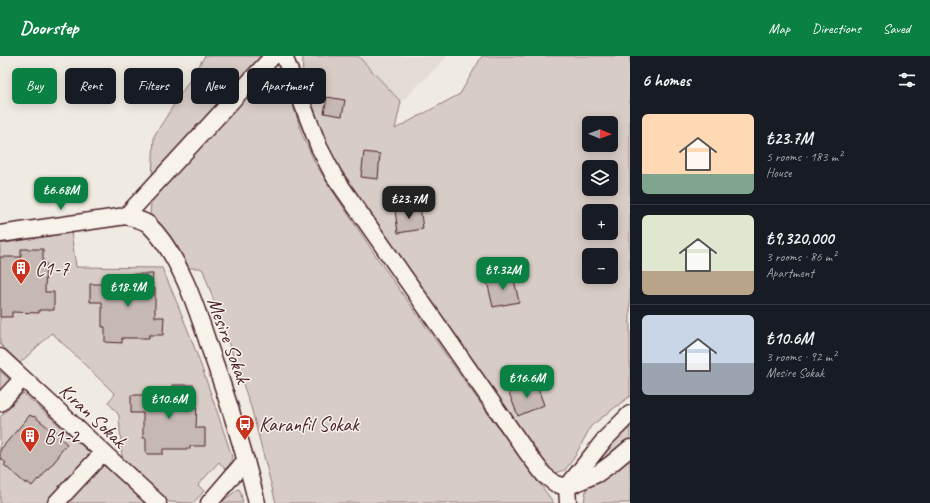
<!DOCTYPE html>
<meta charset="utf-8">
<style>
body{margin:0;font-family:Caveat,sans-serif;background:#20242c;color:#f1f3f6;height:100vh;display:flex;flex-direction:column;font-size:15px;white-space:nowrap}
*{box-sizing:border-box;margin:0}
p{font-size:13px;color:#9ea1a6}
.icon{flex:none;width:22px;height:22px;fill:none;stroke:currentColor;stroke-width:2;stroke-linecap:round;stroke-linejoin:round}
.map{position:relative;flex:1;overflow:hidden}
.side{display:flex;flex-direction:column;background:#171b24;width:300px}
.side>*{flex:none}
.hud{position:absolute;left:12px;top:12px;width:380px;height:36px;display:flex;gap:8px}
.needle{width:26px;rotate:91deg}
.controls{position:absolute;left:582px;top:60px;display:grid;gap:8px}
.controls a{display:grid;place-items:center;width:36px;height:36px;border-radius:6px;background:#171b24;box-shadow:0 2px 10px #0003;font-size:20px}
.price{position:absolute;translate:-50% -34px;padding:0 9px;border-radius:8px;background:#0b8043;color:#fff;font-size:13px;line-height:26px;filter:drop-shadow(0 1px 2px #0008)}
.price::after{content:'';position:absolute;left:50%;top:24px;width:12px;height:9px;margin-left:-6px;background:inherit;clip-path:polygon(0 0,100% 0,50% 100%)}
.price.current{background:#222;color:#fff}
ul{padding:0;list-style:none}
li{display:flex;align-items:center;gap:12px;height:100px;padding:0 12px}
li+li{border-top:1px solid #363941}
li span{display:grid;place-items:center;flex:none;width:112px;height:80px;border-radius:6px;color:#555}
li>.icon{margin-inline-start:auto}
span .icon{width:48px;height:48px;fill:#fffc;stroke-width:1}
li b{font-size:17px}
h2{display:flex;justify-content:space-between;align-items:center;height:48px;padding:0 12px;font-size:17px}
.chip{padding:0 14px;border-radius:6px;background:#171b24;box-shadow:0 2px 10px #0003;font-size:14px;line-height:36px}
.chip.current{background:#0b8043;color:#fff}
header{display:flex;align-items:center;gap:24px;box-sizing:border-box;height:56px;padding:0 20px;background:#0b8043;color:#fff}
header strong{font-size:19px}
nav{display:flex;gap:22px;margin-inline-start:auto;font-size:14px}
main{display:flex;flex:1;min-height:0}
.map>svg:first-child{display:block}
.built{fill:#e3dcd2}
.green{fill:#d8cdc6;stroke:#917678;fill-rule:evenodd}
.building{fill:#c6b8b3;stroke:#4a1f2b}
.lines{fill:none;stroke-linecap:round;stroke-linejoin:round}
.street-casing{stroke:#4a1f2b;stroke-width:19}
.street{stroke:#f7f3e8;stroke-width:16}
.labels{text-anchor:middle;stroke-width:3;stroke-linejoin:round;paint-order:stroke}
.poi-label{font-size:20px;fill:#4a1f2b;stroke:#f7f3e8;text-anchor:start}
.street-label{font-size:20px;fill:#4a1f2b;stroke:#f7f3e8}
</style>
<header>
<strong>Doorstep</strong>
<nav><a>Map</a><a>Directions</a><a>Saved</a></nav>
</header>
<main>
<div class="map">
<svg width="630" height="447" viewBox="0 0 630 447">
<rect width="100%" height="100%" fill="#f0ebe0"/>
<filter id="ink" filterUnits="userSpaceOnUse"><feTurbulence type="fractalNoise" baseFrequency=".025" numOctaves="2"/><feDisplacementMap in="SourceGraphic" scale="8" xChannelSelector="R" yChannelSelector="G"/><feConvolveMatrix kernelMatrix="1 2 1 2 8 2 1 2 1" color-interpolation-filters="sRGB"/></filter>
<g filter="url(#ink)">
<!-- built -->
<path class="built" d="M358 0H448L401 46Z"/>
<!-- green -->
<path class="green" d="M205 0H263L152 122 154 80Z
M303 0H358L401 46 395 73 460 38 482 0H630V340L591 370 574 402 565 414 556 417 548 412 362 147C337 108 311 66 303 19 302 13 303 6 303 0ZM589 67H611V89H589ZM589 111H611V133H589ZM589 155H611V177H589ZM589 199H611V221H589Z
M277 14 285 22 302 78 315 107 332 134 380 206 483 351 554 447H276L251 351 203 214 200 212H186L150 157 151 147 155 138 266 19 272 15Z
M71 176 76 211 162 212C190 274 211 337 232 401L230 408 225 413 219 406 198 429 204 435 193 447 169 446 122 401 119 360 118 358 108 346 115 338 52 277 20 307 0 288V188Z
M0 315 10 324 0 335Z
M23 337 146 447H0V361Z
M630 370V447H584C586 429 593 407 604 392 610 383 621 376 630 370Z
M238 433 240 434 243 447H225L223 445Z"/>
<!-- building -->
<path class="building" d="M327 41 345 44 342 60 324 57Z
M364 96 380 98 378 123 361 121Z
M420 150 423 173 398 177 395 154Z
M21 193H43V207H46L45 236H54V254H39V257L12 256V261H0V201H21Z
M130 218H153L152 232H155V261H164L163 279H149V282H122V287L105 286V271H102V246H90V228H103V226H130Z
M513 219 519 246 493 251 487 225Z
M536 327 544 349 518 360 509 337Z
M172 329H194V344H197L196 372H205V390H190V393H163V398H146V382H143V357H131V339H144V337H172Z
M30 359 33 361 34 360 50 373 51 371 61 379 59 381 67 388 58 399 59 400 39 424 38 423 32 430 27 426 26 428 4 409 6 407 0 402V394Z"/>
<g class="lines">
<defs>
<path id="street" d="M284 0 319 91 334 120 528 398 544 419 556 428 567 431 597 418 611 408 630 392
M126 160C133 162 143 164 148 168 179 197 197 253 210 293 228 344 244 394 257 447
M0 178 126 160 273 0
M0 301 158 447
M0 347 23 322
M56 447 97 403
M209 447 246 404
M568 447 567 431 605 383 630 358"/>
</defs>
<!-- street casing -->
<use href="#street" class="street-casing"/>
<!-- street -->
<use href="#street" class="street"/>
</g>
</g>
<!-- icons -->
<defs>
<symbol id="building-pin" viewBox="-11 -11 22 30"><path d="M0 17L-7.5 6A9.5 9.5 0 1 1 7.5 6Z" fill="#c8321e" stroke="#f7f3e8"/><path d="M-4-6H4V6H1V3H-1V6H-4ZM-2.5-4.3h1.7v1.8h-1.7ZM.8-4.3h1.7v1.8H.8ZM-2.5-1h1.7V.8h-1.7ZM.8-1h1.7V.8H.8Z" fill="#fff"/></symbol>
<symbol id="bus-pin" viewBox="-11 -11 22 30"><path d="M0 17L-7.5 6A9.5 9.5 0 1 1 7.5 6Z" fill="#c8321e" stroke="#f7f3e8"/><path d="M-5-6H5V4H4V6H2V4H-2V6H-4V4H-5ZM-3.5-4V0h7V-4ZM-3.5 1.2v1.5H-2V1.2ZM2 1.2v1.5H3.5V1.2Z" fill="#fff"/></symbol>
</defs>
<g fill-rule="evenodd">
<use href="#building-pin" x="10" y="201" width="22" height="30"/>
<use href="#bus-pin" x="234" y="357" width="22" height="30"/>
<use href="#building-pin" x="19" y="369" width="22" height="30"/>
</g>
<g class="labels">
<!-- poi labels -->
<g class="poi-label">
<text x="35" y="219">C1-7</text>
<text x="259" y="375">Karanfil Sokak</text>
<text x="44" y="387">B1-2</text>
</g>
<!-- street labels -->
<g class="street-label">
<text transform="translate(229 284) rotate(70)" y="7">Mesire Sokak</text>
<text transform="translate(93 359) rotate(43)" y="7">Kıran Sokak</text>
</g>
</g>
</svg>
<div class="controls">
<a><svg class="needle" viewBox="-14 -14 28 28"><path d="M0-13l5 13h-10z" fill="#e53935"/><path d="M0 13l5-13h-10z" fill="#9ea1a6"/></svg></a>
<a><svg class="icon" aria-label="layers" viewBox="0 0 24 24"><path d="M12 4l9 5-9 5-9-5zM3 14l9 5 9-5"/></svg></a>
<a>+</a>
<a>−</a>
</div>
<b class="price" style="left:61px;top:155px">₺6.68M</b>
<b class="price current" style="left:409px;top:164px">₺23.7M</b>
<b class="price" style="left:503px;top:235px">₺9.32M</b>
<b class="price" style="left:128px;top:252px">₺18.9M</b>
<b class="price" style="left:527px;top:343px">₺16.6M</b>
<b class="price" style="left:169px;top:364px">₺10.6M</b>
<div class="hud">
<a class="chip current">Buy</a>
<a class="chip">Rent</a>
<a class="chip">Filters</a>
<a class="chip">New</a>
<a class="chip">Apartment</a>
</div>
</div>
<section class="side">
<h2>6 homes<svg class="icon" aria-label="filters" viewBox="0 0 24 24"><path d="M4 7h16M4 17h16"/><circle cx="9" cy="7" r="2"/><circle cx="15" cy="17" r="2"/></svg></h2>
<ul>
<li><span style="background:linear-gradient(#ffd9b3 75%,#7fa58c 0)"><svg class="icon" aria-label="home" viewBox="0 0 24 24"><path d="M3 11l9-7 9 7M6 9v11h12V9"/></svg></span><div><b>₺23.7M</b><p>5 rooms · 183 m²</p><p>House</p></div></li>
<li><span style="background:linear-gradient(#dfe7d0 70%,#b9a48a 0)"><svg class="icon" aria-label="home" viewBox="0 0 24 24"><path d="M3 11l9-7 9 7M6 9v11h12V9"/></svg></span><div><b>₺9,320,000</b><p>3 rooms · 86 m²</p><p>Apartment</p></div></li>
<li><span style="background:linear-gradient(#c9d6e8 60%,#9aa5b1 0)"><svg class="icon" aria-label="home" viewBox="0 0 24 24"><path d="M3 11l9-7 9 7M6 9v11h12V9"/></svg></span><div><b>₺10.6M</b><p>3 rooms · 92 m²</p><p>Mesire Sokak</p></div></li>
</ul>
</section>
</main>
